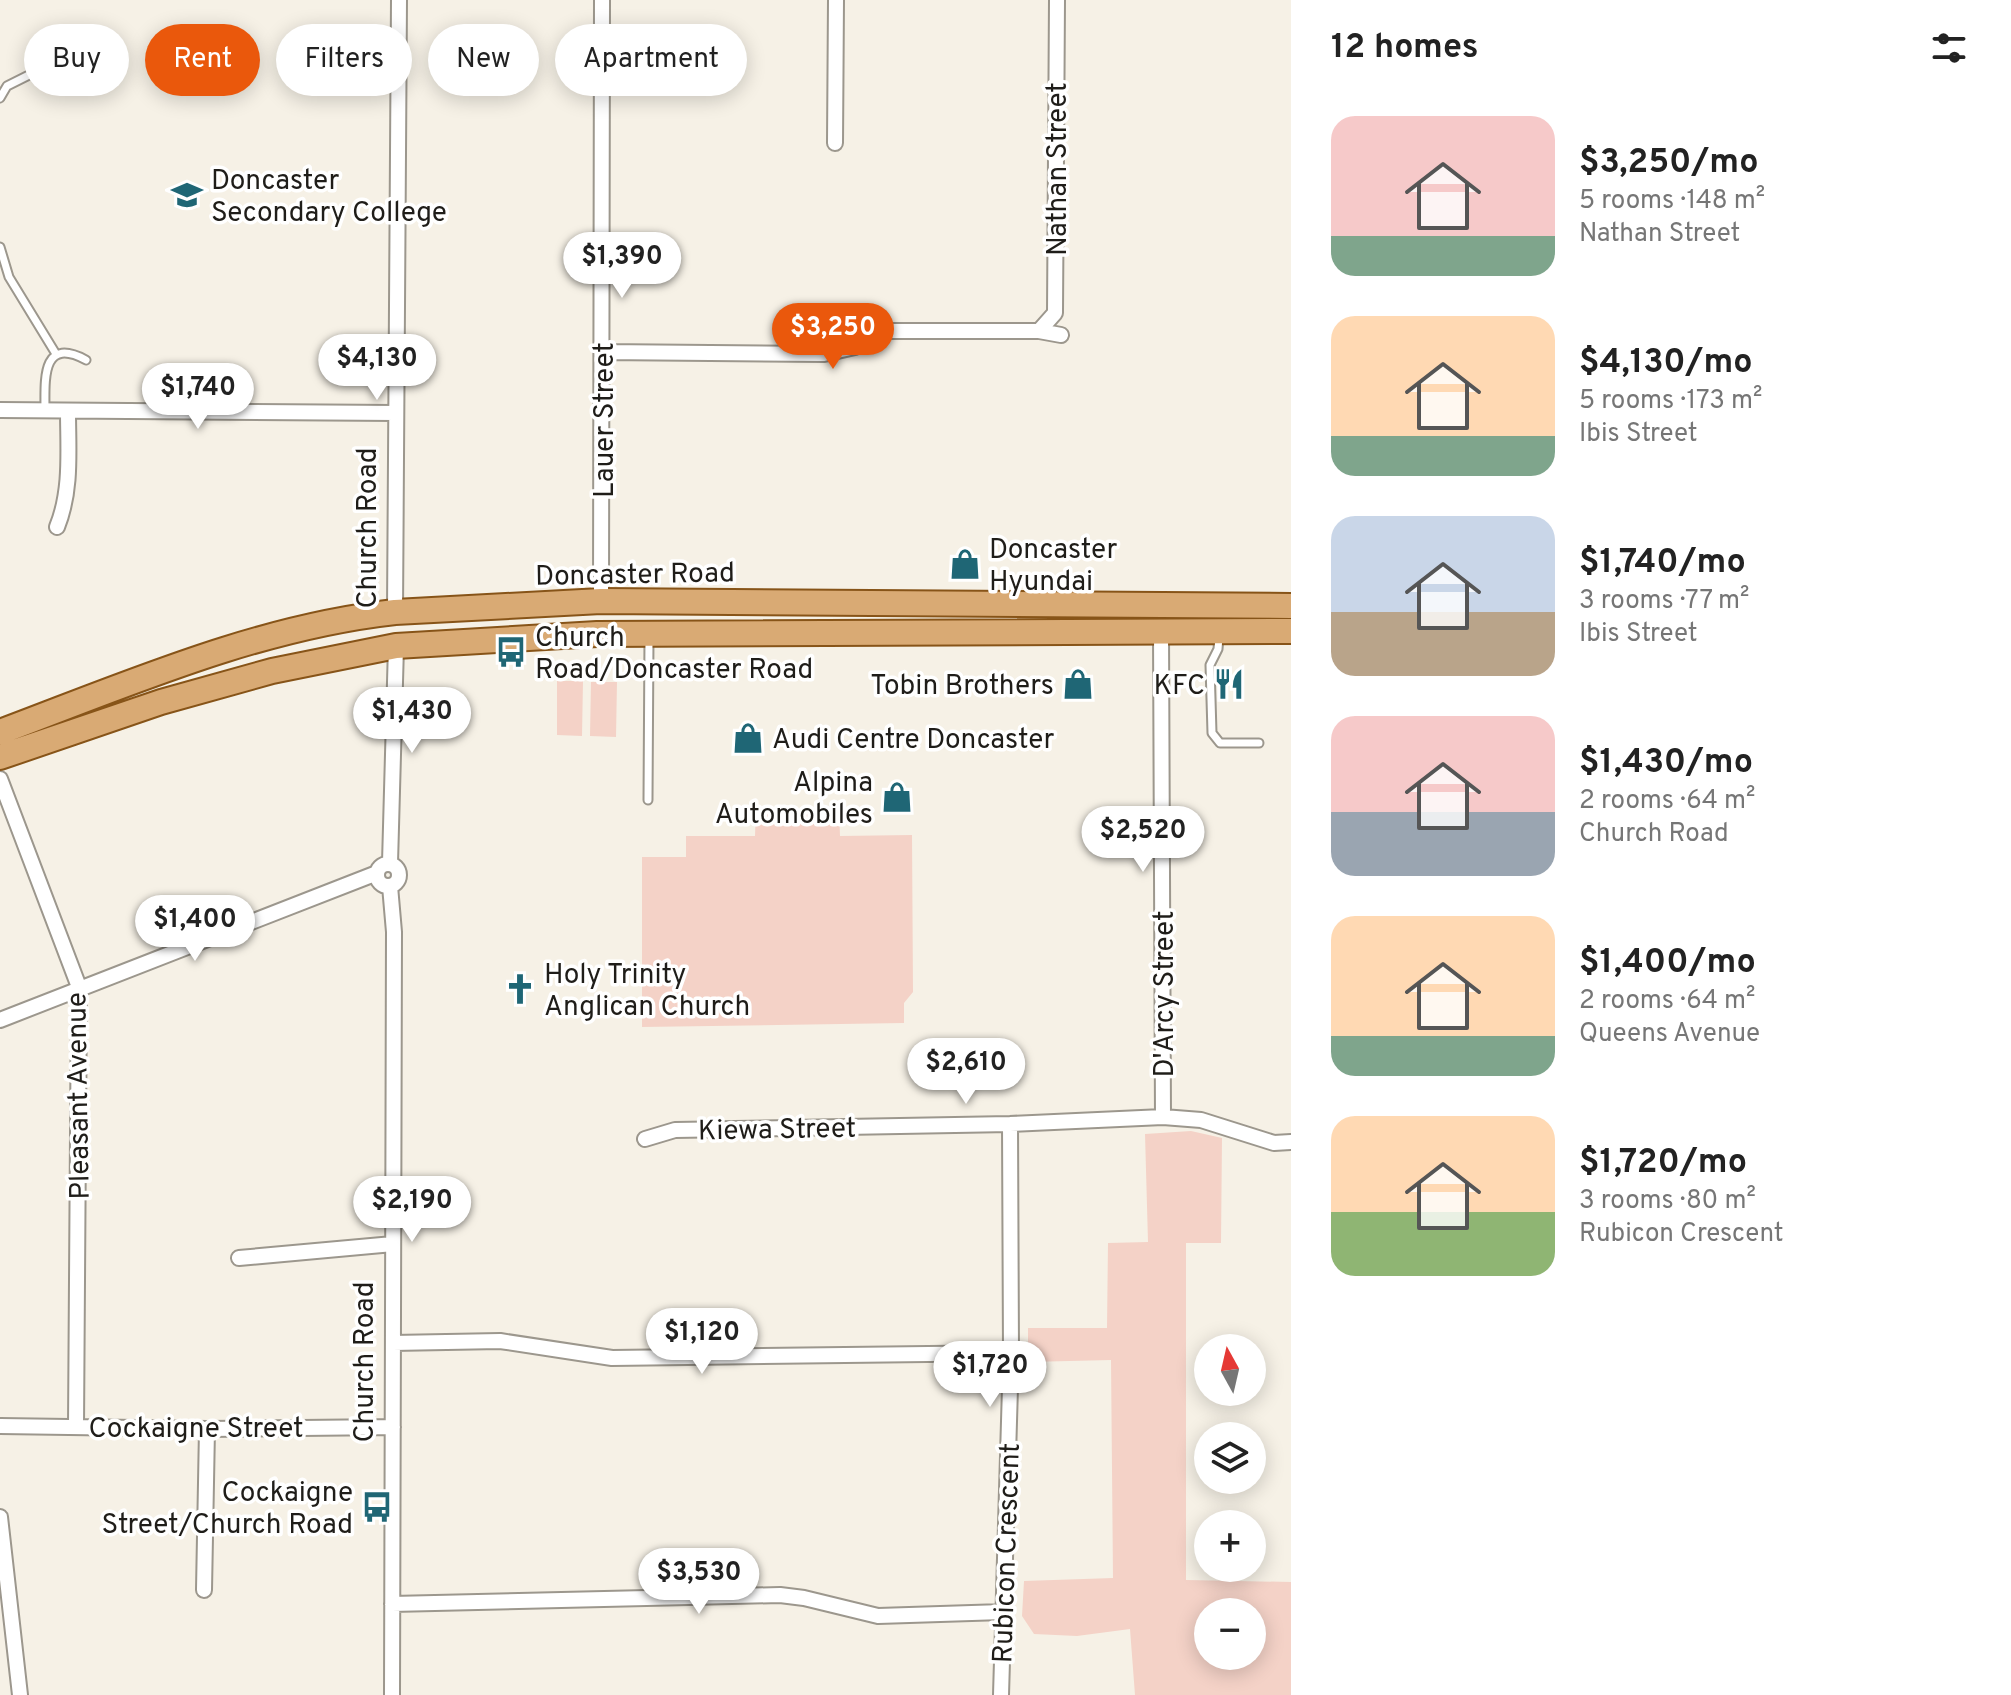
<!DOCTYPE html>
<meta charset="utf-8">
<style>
body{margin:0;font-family:Overpass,sans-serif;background:#f6f6f6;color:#222;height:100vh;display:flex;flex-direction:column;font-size:30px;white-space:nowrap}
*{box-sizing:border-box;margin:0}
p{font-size:26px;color:#767676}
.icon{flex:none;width:44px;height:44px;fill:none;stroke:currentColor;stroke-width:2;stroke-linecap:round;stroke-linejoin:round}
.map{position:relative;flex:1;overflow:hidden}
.sheet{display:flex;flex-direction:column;background:#fff;width:720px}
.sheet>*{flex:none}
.guide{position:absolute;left:24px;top:24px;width:760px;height:72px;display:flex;gap:16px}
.needle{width:52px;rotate:352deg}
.tools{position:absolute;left:1194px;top:1334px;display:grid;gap:16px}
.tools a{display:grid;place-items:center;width:72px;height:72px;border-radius:50%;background:#fff;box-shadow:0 4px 20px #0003;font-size:40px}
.price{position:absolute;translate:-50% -68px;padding:0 18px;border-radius:28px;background:#fff;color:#222;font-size:26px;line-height:52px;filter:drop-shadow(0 2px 4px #0008)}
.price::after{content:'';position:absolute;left:50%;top:48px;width:24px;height:18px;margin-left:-12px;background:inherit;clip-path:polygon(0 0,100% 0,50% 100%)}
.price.active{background:#ea580c;color:#fff}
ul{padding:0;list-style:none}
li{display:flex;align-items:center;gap:24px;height:200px;padding:0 40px}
li span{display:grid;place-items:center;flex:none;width:224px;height:160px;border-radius:24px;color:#555}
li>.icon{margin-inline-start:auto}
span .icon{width:96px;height:96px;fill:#fffc;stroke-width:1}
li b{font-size:34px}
h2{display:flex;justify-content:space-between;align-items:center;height:96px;padding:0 40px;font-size:34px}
.pill{padding:0 28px;border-radius:36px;background:#fff;box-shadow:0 4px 20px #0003;font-size:28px;line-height:72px}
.pill.active{background:#ea580c;color:#fff}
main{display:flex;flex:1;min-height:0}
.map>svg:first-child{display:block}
.green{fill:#f4d2c7;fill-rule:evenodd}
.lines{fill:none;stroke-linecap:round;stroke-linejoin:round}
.service-casing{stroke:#9c978d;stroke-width:11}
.minor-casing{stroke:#9c978d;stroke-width:18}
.primary-casing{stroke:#875418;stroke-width:28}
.service{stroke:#fff;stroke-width:7}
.minor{stroke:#fff;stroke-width:14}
.primary{stroke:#d9aa74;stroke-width:24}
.labels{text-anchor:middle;stroke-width:7;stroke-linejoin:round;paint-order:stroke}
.street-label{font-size:28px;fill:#1f1d19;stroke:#fff}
.poi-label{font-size:28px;fill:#1f1d19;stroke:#fff;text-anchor:start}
</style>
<main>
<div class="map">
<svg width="1291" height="1695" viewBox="0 0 1291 1695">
<rect width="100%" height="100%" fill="#f6f1e6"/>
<!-- green -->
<path class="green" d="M557 681H583L582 736 557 735Z
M591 682H617L616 737 590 736Z
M756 809H839L840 836 912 835 913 992 904 1003V1023L642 1027V857H686V836H755Z
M1191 1131 1222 1138 1221 1243H1186V1580L1291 1582V1695H1135L1130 1629 1077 1636 1034 1634 1022 1616 1024 1581 1113 1578 1111 1360 1028 1362V1328H1107L1108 1243 1148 1242 1145 1134ZM1208 1612H1252V1656H1208Z"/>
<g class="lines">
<defs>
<path id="service" d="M0 98 7 86 41 69
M0 247 9 277 56 354
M45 411C45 380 41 336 86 360
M1219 637 1218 649 1210 665 1212 733 1220 743H1259
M648 800 649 638"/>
<path id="minor" d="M835 143 836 0
M1039 331 1055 313 1057 0
M603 352 824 354 855 347 888 331H1039L1061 335
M0 410 396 413
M57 527C72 490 68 450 68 411
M601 601 602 0
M395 612 399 0
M1161 631 1163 1117
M0 779 79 987 76 1427
M390 863 396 646
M377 875a11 11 0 1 1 22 0a11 11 0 1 1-22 0Z
M390 886 394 932 392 1695
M0 1020 377 873
M645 1139 675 1130 1010 1124 1163 1117 1201 1120 1274 1143 1291 1142
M239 1258 393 1244
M393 1343 500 1341 612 1358 1011 1353
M0 1426 207 1429 393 1427
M0 1517 20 1695
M204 1590 207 1429
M392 1604 780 1595 804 1598 878 1616 1003 1612
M1001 1695 1011 1353 1010 1124"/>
<path id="primary" d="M0 732C128 684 258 627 395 612L601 601 1291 606
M0 757 161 702 272 671 396 646 597 634 1291 631"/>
</defs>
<!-- service casing -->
<use href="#service" class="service-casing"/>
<!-- minor casing -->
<use href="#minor" class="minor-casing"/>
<!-- primary casing -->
<use href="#primary" class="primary-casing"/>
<!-- service -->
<use href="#service" class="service"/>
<!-- minor -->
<use href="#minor" class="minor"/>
<!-- primary -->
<use href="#primary" class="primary"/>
</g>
<!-- icons -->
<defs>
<symbol id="school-bare" viewBox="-9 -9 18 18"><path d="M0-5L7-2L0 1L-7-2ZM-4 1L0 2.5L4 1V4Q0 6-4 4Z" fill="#1f6675" stroke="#fff" stroke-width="2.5" paint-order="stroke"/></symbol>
<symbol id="shop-bare" viewBox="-9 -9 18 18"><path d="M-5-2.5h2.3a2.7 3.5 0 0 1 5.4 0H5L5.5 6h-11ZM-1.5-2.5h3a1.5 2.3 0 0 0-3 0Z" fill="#1f6675" stroke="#fff" stroke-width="2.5" paint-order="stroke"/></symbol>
<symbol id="bus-bare" viewBox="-9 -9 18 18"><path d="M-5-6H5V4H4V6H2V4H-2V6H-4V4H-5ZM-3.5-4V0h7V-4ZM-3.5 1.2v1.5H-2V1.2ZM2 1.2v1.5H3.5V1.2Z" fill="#1f6675" stroke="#fff" stroke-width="2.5" paint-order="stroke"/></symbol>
<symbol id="restaurant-bare" viewBox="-9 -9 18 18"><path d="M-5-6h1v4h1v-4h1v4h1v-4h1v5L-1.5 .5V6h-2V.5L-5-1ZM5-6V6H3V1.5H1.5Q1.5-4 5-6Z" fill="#1f6675" stroke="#fff" stroke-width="2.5" paint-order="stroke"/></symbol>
<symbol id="church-bare" viewBox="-9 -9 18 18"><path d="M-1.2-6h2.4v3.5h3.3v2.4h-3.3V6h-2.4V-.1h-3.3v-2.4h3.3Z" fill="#1f6675" stroke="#fff" stroke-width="2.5" paint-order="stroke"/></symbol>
</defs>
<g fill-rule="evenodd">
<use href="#school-bare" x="165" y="173" width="44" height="44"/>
<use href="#shop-bare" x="943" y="542" width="44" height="44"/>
<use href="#bus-bare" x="489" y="630" width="44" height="44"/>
<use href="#shop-bare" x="1056" y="662" width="44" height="44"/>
<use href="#restaurant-bare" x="1207" y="662" width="44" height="44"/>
<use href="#shop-bare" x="726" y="716" width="44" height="44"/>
<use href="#shop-bare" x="875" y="775" width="44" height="44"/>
<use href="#church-bare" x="498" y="967" width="44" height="44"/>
<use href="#bus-bare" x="355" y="1485" width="44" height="44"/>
</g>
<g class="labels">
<!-- street labels -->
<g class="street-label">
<text transform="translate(1056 169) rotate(-90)" y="10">Nathan Street</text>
<text transform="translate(603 420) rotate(-90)" y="10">Lauer Street</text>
<text transform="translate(366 528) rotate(-90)" y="10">Church Road</text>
<text transform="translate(635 573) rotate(-1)" y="10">Doncaster Road</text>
<text transform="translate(1163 994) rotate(-90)" y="10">D'Arcy Street</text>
<text transform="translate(77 1096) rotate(-91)" y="10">Pleasant Avenue</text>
<text transform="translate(777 1128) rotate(-1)" y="10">Kiewa Street</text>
<text transform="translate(363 1362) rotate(-90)" y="10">Church Road</text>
<text x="196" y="1437">Cockaigne Street</text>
<text transform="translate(1005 1553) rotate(-88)" y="10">Rubicon Crescent</text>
</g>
<!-- poi labels -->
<g class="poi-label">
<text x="211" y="189">Doncaster<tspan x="211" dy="32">Secondary College</tspan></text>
<text x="989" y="558">Doncaster<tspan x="989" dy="32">Hyundai</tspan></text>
<text x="535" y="646">Church<tspan x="535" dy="32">Road/Doncaster Road</tspan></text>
<text x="1054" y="694" text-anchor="end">Tobin Brothers</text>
<text x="1205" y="694" text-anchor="end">KFC</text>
<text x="772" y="748">Audi Centre Doncaster</text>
<text x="873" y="791" text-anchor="end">Alpina<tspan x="873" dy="32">Automobiles</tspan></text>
<text x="544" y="983">Holy Trinity<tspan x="544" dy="32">Anglican Church</tspan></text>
<text x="353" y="1501" text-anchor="end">Cockaigne<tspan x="353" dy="32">Street/Church Road</tspan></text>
</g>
</g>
</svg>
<div class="tools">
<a><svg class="needle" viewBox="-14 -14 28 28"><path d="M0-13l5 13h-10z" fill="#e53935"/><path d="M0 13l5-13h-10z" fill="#767676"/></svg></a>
<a><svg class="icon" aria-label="layers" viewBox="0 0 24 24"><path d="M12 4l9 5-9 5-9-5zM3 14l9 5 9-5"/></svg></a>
<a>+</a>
<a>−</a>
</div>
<b class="price" style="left:622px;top:300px">$1,390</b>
<b class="price active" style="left:833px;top:371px">$3,250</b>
<b class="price" style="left:377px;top:402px">$4,130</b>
<b class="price" style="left:198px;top:431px">$1,740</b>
<b class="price" style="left:412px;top:755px">$1,430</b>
<b class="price" style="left:1143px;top:874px">$2,520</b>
<b class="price" style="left:195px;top:963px">$1,400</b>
<b class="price" style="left:966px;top:1106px">$2,610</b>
<b class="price" style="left:412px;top:1244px">$2,190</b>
<b class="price" style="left:702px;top:1376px">$1,120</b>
<b class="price" style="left:990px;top:1409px">$1,720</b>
<b class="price" style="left:699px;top:1616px">$3,530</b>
<div class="guide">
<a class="pill">Buy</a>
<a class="pill active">Rent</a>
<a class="pill">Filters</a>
<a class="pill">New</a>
<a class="pill">Apartment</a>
</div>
</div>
<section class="sheet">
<h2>12 homes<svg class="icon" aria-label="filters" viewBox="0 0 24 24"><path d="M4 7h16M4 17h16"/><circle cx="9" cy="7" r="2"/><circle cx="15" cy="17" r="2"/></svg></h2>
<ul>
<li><span style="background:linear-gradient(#f6c9c9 75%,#7fa58c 0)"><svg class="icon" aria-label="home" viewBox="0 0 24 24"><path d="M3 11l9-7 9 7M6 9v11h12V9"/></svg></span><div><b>$3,250/mo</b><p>5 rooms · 148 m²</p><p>Nathan Street</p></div></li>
<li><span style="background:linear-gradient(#ffd9b3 75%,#7fa58c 0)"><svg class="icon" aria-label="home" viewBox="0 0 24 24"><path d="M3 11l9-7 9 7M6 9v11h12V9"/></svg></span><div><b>$4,130/mo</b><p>5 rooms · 173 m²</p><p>Ibis Street</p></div></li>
<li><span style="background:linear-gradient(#c9d6e8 60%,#b9a48a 0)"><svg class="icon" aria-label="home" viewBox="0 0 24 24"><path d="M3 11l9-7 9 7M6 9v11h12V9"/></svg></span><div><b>$1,740/mo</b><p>3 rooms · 77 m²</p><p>Ibis Street</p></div></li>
<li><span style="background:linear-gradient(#f6c9c9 60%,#9aa5b1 0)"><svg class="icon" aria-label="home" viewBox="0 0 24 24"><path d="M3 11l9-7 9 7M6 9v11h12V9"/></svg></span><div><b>$1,430/mo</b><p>2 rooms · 64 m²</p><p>Church Road</p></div></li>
<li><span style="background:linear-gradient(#ffd9b3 75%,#7fa58c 0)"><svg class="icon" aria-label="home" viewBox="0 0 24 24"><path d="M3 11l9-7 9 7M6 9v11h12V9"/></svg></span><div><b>$1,400/mo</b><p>2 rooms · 64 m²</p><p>Queens Avenue</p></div></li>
<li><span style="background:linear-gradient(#ffd9b3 60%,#8fb573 0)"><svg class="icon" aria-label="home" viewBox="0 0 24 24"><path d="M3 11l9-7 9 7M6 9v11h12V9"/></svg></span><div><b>$1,720/mo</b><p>3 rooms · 80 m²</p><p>Rubicon Crescent</p></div></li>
</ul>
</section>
</main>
